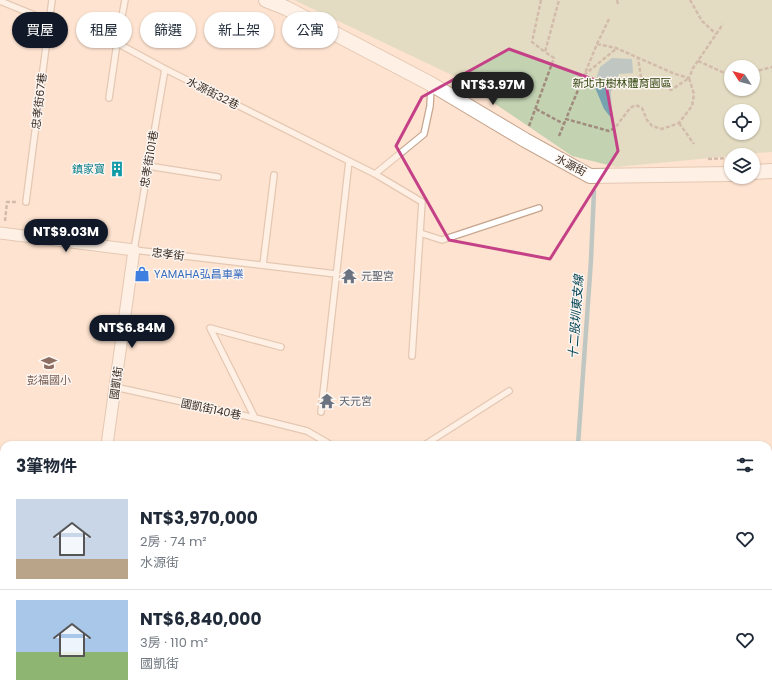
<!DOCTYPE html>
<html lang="zh-TW">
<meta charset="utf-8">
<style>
body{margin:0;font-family:Poppins,"Noto Sans TC",sans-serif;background:#f2f2f3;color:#1f2937;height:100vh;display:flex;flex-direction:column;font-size:15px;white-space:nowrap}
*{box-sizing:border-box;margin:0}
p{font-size:13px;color:#747a83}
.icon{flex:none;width:22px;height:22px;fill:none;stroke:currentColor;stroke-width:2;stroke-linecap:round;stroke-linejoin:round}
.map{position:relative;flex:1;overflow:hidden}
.details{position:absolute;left:0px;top:441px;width:772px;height:256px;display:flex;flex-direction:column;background:#fff;border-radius:12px 12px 0 0;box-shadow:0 1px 3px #0004}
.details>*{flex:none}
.banner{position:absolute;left:12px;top:12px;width:400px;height:36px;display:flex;gap:8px}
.needle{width:26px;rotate:306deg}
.fabs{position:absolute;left:724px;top:60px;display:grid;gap:8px}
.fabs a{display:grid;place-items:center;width:36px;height:36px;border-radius:50%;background:#fff;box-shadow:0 1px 3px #0004;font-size:20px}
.price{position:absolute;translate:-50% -34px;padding:0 9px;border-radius:14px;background:#111827;color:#fff;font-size:13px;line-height:26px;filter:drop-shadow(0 1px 2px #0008)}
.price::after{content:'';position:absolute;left:50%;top:24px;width:12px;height:9px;margin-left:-6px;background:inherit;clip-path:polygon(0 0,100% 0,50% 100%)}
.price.selected{background:#222;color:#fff}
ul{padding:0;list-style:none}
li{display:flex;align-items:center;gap:12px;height:100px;padding:0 16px}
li+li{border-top:1px solid #e0e1e3}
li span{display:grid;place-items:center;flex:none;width:112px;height:80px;border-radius:0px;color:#555}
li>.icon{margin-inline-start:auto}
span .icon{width:48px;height:48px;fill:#fffc;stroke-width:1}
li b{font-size:17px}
h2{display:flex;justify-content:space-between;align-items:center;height:48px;padding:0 16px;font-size:17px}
.chip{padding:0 14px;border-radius:18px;background:#fff;box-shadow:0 1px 3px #0004;font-size:14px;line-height:36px}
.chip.selected{background:#111827;color:#fff}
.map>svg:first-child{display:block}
.green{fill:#c3d3b2;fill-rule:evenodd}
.water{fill:#77a3b1}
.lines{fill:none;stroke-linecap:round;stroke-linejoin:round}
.stream{stroke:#77a3b1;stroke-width:4.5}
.service-casing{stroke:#c6a68f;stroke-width:8}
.minor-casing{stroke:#c6a68f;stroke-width:13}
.tertiary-casing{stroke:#c6a68f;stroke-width:16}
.path{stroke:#a08b7d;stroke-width:2.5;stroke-dasharray:4 2;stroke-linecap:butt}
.service{stroke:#fff;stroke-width:5.5}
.minor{stroke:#fff;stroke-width:11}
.tertiary{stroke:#fff;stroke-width:14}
.marked{fill:none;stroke:#c44187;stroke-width:3;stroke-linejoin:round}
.labels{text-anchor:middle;stroke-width:3;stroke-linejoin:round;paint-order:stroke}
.park-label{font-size:11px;fill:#2e420b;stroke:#fcf5f0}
.street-label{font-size:11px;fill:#392c23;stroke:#fcf5f0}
.culture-label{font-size:11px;fill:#0d838f;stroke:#fcf5f0;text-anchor:end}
.shop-label{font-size:11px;fill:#366cbe;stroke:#fcf5f0;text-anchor:start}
.worship-label{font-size:11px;fill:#5b616d;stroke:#fcf5f0;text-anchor:start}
.education-label{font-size:11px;fill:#785e54;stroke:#fcf5f0}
.water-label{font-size:12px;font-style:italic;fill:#024556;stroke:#fcf5f0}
</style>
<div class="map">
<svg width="772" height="697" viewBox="0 0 772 697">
<rect width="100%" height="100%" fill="#fee3d0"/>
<!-- green -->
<path class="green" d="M294 0H772V152L731 155V156L616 167 572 156 454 76ZM731 67H753V89H731ZM731 111H753V133H731Z"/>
<!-- water -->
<path class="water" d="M612 58 632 59 633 73 619 74 611 92 612 119 604 109 594 85 600 67Z"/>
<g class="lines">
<!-- stream -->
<path class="stream" d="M578 445 591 260 594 191
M353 697 358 693"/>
<defs>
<path id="service" d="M125 0 117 43 165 69 375 174 422 202 412 356
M0 1 49 21
M165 69 134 250 336 274
M109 98 117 43
M148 166 218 177
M375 174 424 134 430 106 431 86
M26 202 52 0
M420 233 442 240 539 208
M263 265 274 175
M115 387 255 418 307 431 331 445
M321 412 349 161
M255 418 210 328 281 347
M426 445V444L509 391
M0 589H4
M291 693 310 697"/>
<path id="minor" d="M0 233 134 250 107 445
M73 697 74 693"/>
<path id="tertiary" d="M266 0 286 8 431 84 525 140 590 176 731 174
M753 172 772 171
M768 681 772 680
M694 697 712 693"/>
</defs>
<!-- service casing -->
<use href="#service" class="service-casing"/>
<!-- minor casing -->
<use href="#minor" class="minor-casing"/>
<!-- tertiary casing -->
<use href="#tertiary" class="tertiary-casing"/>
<!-- path -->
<path class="path" d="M541 0 532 42 545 52
M617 0 618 4
M690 0 702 21 716 34
M609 19 597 44 566 119 609 131 615 128 630 108 636 105 642 108 647 120 652 126 662 129 679 123 692 106 694 94 689 78 671 90 660 84H647L641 77 638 58
M597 44 616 48 675 74 689 78 693 68 723 24
M698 61 731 76
M753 72 772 67
M584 75 616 49
M536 109 564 124
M679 123 694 144
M529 126 554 58 545 52 559 0
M559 136 566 119
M708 159 731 158
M5 221 7 202H17"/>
<!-- service -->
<use href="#service" class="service"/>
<!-- minor -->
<use href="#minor" class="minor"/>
<!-- tertiary -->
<use href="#tertiary" class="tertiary"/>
</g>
<!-- marked area -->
<path d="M0 0H772V697H0ZM509 49 606 84 618 151 550 259 449 240 396 146 422 97Z" fill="#fee3d0" fill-opacity=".55" fill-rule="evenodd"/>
<path class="marked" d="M509 49 606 84 618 151 550 259 449 240 396 146 422 97Z"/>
<!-- icons -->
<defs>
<symbol id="building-bare" viewBox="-9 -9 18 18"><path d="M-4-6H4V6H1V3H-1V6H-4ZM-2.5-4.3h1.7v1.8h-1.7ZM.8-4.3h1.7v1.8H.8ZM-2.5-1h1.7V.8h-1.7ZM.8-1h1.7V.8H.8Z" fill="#0f9aa8" stroke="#fcf5f0" stroke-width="2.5" paint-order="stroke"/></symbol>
<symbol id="shop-bare" viewBox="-9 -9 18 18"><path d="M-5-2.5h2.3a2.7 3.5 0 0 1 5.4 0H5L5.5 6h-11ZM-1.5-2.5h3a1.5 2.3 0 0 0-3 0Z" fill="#3f7fe0" stroke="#fcf5f0" stroke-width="2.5" paint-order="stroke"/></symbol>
<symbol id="temple-bare" viewBox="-9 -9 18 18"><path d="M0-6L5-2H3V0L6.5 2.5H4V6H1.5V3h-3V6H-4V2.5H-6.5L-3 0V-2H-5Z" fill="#6b7280" stroke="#fcf5f0" stroke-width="2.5" paint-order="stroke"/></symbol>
<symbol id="school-bare" viewBox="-9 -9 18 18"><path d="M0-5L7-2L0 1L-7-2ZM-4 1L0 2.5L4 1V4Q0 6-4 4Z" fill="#8d6e63" stroke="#fcf5f0" stroke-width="2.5" paint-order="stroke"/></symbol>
</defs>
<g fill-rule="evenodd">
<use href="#building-bare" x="106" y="158" width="22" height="22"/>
<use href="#shop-bare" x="131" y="263" width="22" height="22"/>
<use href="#temple-bare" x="338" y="265" width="22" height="22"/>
<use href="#school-bare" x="38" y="352" width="22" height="22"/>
<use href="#temple-bare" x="316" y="390" width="22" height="22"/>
</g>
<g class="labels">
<!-- park labels -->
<g class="park-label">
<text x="622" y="87">新北市樹林體育園區</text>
</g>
<!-- street labels -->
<g class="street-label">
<text transform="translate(213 93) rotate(27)" y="4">水源街32巷</text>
<text transform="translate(39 101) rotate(-83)" y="4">忠孝街67巷</text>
<text transform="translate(149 159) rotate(-80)" y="4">忠孝街101巷</text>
<text transform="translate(571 165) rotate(28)" y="4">水源街</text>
<text transform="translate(168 254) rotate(7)" y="4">忠孝街</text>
<text transform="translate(116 383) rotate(-82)" y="4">國凱街</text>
<text transform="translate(211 409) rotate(12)" y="4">國凱街140巷</text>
</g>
<!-- culture labels -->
<g class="culture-label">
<text x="105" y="173">鎮家寶</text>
</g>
<!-- shop labels -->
<g class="shop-label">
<text x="154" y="278">YAMAHA弘昌車業</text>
</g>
<!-- worship labels -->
<g class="worship-label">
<text x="361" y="280">元聖宮</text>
<text x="339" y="405">天元宮</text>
</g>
<!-- education labels -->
<g class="education-label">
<text x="49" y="384">彭福國小</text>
</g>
<!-- water labels -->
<g class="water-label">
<text transform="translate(576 317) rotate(-86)" y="4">十二股圳東支線</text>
</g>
</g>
</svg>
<div class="fabs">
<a><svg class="needle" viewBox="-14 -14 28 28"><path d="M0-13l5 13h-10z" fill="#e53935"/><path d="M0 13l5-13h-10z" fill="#747a83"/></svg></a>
<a><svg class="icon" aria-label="locate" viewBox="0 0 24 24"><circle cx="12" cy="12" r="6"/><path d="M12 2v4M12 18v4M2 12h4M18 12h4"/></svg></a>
<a><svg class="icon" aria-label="layers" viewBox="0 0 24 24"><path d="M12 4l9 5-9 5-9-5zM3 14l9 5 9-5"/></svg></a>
</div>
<b class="price selected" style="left:493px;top:106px">NT$3.97M</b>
<b class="price" style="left:66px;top:253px">NT$9.03M</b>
<b class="price" style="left:132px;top:349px">NT$6.84M</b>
<div class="banner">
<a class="chip selected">買屋</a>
<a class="chip">租屋</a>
<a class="chip">篩選</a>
<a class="chip">新上架</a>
<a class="chip">公寓</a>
</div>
<section class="details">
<h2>3筆物件<svg class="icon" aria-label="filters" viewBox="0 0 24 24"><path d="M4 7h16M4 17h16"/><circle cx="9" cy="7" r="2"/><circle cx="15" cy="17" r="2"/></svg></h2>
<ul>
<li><span style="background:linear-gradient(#c9d6e8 75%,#b9a48a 0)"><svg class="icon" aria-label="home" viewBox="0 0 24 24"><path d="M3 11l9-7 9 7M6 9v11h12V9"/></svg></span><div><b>NT$3,970,000</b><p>2房 · 74 m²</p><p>水源街</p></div><svg class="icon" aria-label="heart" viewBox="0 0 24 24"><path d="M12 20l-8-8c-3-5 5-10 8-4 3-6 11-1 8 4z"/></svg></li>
<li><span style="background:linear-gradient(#a9c7e8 65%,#8fb573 0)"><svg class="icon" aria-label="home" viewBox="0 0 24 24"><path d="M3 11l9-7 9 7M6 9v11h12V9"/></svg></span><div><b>NT$6,840,000</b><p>3房 · 110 m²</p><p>國凱街</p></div><svg class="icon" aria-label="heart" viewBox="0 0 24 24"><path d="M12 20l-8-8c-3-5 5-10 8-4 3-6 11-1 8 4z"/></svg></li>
</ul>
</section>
</div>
